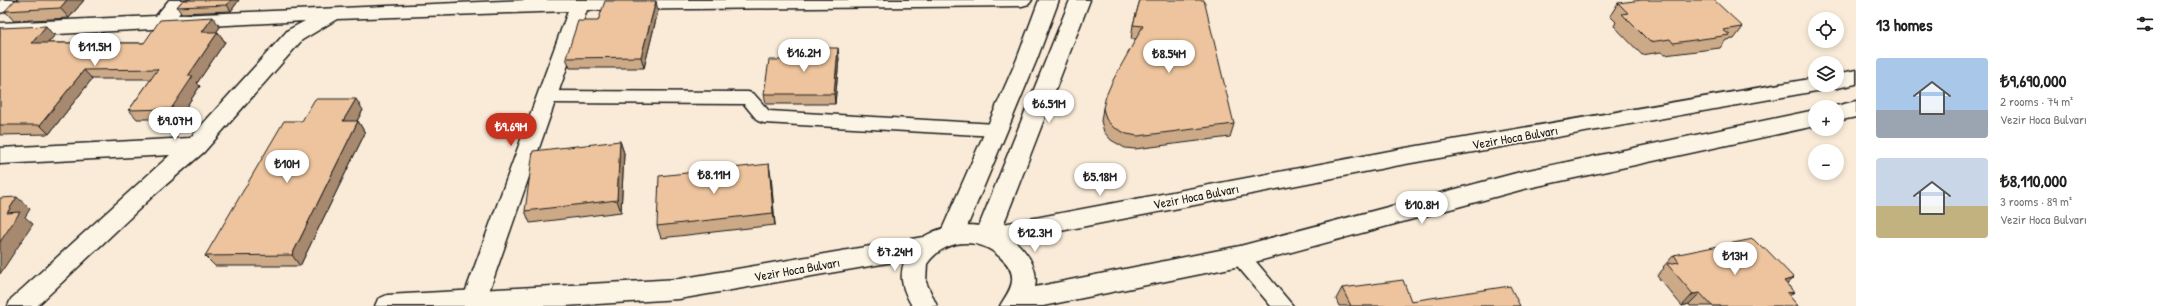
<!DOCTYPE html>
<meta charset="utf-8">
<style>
body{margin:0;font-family:"Patrick Hand",sans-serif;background:#f6f6f6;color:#222;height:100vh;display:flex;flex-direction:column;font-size:15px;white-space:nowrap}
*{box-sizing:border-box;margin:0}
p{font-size:13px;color:#767676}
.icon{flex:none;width:22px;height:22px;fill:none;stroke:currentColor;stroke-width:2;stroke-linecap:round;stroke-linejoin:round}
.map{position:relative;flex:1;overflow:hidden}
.side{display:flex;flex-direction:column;background:#fff;width:320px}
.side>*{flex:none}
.controls{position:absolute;left:1808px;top:12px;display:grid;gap:8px}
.controls a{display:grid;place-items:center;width:36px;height:36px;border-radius:50%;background:#fff;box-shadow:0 2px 6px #0003;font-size:20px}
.price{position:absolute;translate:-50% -34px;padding:0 9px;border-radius:14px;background:#fff;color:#222;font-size:13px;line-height:26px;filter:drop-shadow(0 1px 2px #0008)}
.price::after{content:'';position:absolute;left:50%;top:24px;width:12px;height:9px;margin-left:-6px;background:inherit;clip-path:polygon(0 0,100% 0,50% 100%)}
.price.selected{background:#c8321e;color:#fff}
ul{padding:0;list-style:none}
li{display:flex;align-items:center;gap:12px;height:100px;padding:0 20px}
li span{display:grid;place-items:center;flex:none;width:112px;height:80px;border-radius:4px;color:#555}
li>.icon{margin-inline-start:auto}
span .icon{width:48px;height:48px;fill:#fffc;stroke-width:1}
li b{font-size:17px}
h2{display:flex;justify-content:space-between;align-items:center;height:48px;padding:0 20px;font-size:17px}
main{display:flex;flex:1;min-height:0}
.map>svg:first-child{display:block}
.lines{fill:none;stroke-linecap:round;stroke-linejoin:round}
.lane-casing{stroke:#1c1c1c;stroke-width:3}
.street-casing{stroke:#1c1c1c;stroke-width:3}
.secondary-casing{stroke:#1c1c1c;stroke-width:3}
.lane{fill:#fcf5e5;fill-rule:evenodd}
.street{fill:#fcf5e5;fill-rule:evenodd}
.secondary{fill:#fcf5e5;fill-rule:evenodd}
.wall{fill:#cca987;stroke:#1c1c1c}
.shaded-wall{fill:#a6896e;stroke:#1c1c1c}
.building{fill:#edc49d;stroke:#1c1c1c}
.labels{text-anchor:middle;stroke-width:3;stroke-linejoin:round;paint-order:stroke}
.street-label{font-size:13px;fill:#1c1c1c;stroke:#fcf5e5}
</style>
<main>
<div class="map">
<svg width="1856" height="306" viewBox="0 0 1856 306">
<rect width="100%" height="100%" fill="#f9ebd7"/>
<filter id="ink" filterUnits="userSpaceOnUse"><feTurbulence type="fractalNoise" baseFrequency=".025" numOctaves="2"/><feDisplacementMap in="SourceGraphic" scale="8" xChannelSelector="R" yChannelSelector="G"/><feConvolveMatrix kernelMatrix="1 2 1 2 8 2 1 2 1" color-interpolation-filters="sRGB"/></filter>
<g filter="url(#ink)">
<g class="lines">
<defs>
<path id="lane" d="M547 91 748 92 754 94 769 111 996 124 1002 126 1004 130 1002 134 996 136 764 123 758 121 744 104 547 103 541 101 539 97 541 93Z
M1240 248 1247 251 1293 306H1271L1233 261 1231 256 1233 251Z"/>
<path id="street" d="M0 0H17L7 11 0 13Z
M169 0H190L178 15 527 0H1032L1029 4 1022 6 587 10 484 306H464L462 301 568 11 337 19 302 40 204 152 154 195 37 306H8L11 299 170 155 0 164V148L190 138 288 30 305 21 0 37V23L156 16Z
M1039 0H1059L1037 59 964 234 960 241 952 243 944 241 940 234 1017 59Z
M1070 0H1090L999 236 995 243 987 245 979 243 975 236Z"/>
<path id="secondary" d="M1856 70V84L1837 88 1829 85H1837V74Z
M1815 78V85H1825L1822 90 1400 165 1014 240C1027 252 1039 268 1035 287L1240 246 1524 171 1815 110V126L1524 189 1240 266 1043 306H1000C1004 298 1011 291 1012 281 1013 271 1008 264 1000 257 979 237 945 238 927 264L926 282 937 306H912C903 290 898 277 905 260L679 299 565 306H375L378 299 387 295 679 279 923 237C943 225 965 223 987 227L1400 149Z
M1856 101V117L1837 121V107H1832Z"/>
</defs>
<!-- lane casing -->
<use href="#lane" class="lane-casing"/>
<!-- street casing -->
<use href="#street" class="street-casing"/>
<!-- secondary casing -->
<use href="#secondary" class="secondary-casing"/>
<!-- lane -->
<use href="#lane" class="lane"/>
<!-- street -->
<use href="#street" class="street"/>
<!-- secondary -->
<use href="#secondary" class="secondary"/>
</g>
<!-- wall -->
<path class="wall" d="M84 0 69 18 14 21 5 11Z
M183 0H239L231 11 181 13 177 7Z
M1140 0 1234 124 1230 137 1135 149 1125 148 1111 140 1104 132 1101 121 1103 108 1136 39H1131L1133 25Z
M1618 3 1743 27 1734 39 1726 40 1720 48 1665 55 1661 52 1642 55 1614 26 1616 22 1610 16Z
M658 11 644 68H570L566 58Z
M220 27 216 32H218L225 42 197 83 200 86 178 119H137L129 110 151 79H92L49 134 0 135V28L54 36 48 43H144Z
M839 58 835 104H766L764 94 799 60Z
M363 110 357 121H358L365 133 300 266H215L205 256 302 121Z
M620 141 624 153 621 212 530 223 525 211Z
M771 176 775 225 661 238 657 226Z
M1763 249 1794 278 1787 284 1794 292 1789 296 1798 306H1690L1689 304 1682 306 1657 276 1664 268 1663 267 1674 255Z
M1342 288 1411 301 1520 306H1339L1336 299Z"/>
<!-- shaded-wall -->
<path class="shaded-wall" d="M67 0H84L69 18 60 8Z
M231 0H239L231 11 227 5Z
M656 1 658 11 644 68 641 57Z
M213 17 220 27 209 42 202 32Z
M46 26 54 36 40 52 32 43Z
M218 32 225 42 197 83 200 86 178 119 171 109 188 76Z
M838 48 839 58 835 104 834 94Z
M84 70 92 79 49 134 40 125Z
M356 99 363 110 350 133 343 121Z
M358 121 365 133 300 266 292 255Z
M620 141 624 153 621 212 617 200Z
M769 164 771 176 775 225 773 213Z
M17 197 30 209 25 217 33 224 0 274V242L7 213Z
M1794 278 1781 290 1784 281Z
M1794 292 1781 303 1787 293Z
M1700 293 1689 304 1682 306 1693 294Z"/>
<!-- building -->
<path class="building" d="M15 0H67L60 8 5 11Z
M183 0H231L227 5 177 7Z
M1140 0H1204L1234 124 1138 136 1127 134 1113 127 1106 119 1103 108 1106 96 1112 82 1143 26 1133 25Z
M1642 0H1714L1743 27 1723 30 1730 35 1673 43 1670 39 1650 42 1622 14 1628 13 1618 3Z
M605 1H656L641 57 566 58 578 21H598Z
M213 17 202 32H218L188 76H193L171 109 129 110 158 69 84 70 40 125H0V28L46 26 32 43H144L160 20Z
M800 48H838L834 94H764L769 60H799Z
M315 99H356L343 121H358L292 255 205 256 284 121H302Z
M620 141 617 200 525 211 533 151Z
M769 164 773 213 657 226 659 176Z
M17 197 7 213 20 212 0 242V198Z
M1753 239 1763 249H1766L1794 278 1784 281 1794 292 1787 293 1798 306H1712L1700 293 1693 294 1667 264 1679 262 1674 255Z
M1403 280 1411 301 1510 286 1520 306H1351L1342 288Z"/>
</g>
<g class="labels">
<!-- street labels -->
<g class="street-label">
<text transform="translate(1515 137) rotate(-10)" y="5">Vezir Hoca Bulvarı</text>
<text transform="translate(1196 196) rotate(-11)" y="5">Vezir Hoca Bulvarı</text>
<text transform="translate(797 269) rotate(-10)" y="5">Vezir Hoca Bulvarı</text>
</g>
</g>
</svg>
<div class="controls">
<a><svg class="icon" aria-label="locate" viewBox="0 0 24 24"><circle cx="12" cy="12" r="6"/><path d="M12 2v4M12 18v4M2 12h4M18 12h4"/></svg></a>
<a><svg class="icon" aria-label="layers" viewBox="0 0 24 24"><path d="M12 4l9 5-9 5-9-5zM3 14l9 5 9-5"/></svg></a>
<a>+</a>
<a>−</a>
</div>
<b class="price" style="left:95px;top:67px">₺11.5M</b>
<b class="price" style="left:804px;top:73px">₺16.2M</b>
<b class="price" style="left:1169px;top:74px">₺8.54M</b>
<b class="price" style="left:1049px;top:124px">₺6.51M</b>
<b class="price" style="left:175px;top:141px">₺9.07M</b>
<b class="price selected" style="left:511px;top:147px">₺9.69M</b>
<b class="price" style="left:287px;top:184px">₺10M</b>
<b class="price" style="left:714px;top:195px">₺8.11M</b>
<b class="price" style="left:1100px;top:197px">₺5.18M</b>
<b class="price" style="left:1422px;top:225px">₺10.8M</b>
<b class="price" style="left:1035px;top:253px">₺12.3M</b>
<b class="price" style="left:895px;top:272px">₺7.24M</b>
<b class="price" style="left:1735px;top:276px">₺13M</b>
</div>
<section class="side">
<h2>13 homes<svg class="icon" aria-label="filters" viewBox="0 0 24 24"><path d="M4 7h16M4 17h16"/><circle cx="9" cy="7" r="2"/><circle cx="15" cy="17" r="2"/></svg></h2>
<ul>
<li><span style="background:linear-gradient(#a9c7e8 65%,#9aa5b1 0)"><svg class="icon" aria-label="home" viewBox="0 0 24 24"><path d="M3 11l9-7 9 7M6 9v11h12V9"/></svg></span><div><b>₺9,690,000</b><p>2 rooms · 74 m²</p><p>Vezir Hoca Bulvarı</p></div></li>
<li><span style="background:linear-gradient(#c9d6e8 60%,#c2b280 0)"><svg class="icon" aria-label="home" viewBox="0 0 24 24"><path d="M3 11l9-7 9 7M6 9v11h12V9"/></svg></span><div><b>₺8,110,000</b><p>3 rooms · 89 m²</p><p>Vezir Hoca Bulvarı</p></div></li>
</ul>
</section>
</main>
